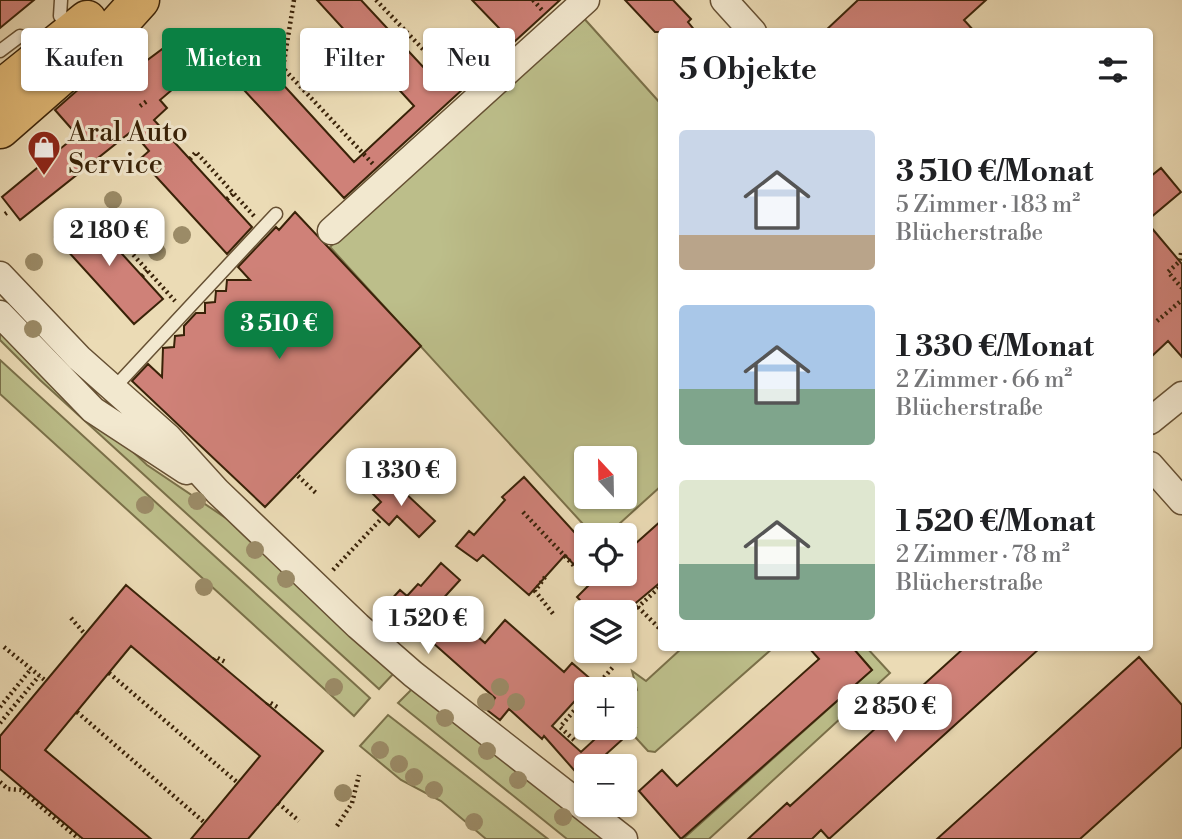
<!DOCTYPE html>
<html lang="de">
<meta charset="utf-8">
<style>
body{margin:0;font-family:"Libre Bodoni",serif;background:#f6f6f6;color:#202124;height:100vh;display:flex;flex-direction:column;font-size:26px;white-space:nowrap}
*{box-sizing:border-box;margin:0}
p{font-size:23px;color:#757577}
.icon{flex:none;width:38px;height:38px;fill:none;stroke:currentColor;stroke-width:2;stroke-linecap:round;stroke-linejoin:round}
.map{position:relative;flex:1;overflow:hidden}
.side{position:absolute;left:658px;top:28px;width:495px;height:623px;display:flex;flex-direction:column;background:#fff;border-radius:7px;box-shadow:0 2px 5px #0004}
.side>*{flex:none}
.top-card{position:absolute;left:21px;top:28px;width:532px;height:63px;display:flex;gap:14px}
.needle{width:46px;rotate:338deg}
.buttons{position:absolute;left:574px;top:446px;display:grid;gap:14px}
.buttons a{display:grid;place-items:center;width:63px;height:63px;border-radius:7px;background:#fff;box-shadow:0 2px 5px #0004;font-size:35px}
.price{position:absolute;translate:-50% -60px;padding:0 16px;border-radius:14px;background:#fff;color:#222;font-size:23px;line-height:46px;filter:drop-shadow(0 2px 4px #0008)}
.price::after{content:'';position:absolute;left:50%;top:42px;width:21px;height:16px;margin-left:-10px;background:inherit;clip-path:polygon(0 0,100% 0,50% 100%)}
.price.on{background:#0b8043;color:#fff}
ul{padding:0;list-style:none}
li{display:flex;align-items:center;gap:21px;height:175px;padding:0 21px}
li span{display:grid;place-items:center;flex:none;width:196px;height:140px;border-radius:7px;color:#555}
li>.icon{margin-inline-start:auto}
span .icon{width:84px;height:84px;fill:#fffc;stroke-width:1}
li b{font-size:30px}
h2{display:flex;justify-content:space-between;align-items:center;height:84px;padding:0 21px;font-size:30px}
.pill{padding:0 24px;border-radius:7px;background:#fff;box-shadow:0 2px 5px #0004;font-size:24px;line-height:63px}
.pill.on{background:#0b8043;color:#fff}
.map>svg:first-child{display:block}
.green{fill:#bcbe8a;stroke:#7a7049;stroke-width:2;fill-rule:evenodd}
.building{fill:#cf8178;stroke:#392208;stroke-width:2}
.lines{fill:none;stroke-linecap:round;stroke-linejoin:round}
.service-casing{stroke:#665033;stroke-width:15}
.minor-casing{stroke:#665033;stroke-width:29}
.primary-casing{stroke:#392208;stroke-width:41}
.path{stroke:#392208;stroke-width:4.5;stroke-dasharray:2 3.5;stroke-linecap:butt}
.service{stroke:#f2e8cf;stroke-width:12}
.minor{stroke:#f2e8cf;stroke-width:26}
.primary{stroke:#e6be7a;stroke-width:38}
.tree{fill:#9b8b67}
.labels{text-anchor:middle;stroke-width:6;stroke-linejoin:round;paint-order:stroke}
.poi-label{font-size:28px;fill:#392208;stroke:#f2e8cf;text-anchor:start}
</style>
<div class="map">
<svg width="1182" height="839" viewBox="0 0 1182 839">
<rect width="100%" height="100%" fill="#ebdbb5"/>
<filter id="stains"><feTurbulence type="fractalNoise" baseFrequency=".00286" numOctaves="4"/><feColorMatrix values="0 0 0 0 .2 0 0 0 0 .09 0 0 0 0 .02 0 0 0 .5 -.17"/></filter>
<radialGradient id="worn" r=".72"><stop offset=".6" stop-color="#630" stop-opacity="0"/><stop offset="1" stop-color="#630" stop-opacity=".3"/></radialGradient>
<!-- green -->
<path class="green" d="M581 15 661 104V486L607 535H593L330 247ZM586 458H625V497H586Z
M0 327 147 465 248 533 395 672 379 689 40 380 0 340Z
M0 360 370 698 354 716 0 394Z
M682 648H773L655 752 648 751 625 726V703L637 690 632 671 646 681Z
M853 648H867L890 673 709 839H683L872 670Z
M416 685 604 839H567L398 703Z
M388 715 548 839H486L441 801 401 780 360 746Z"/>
<!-- building -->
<path class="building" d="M0 0H34L0 28Z
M317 0H361L439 84 499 28 472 0H560L344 198 232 77 256 55 354 162 414 106Z
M625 0H673L691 19 688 22 696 32H655Z
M858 0H986L964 20 975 32H824Z
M165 47 188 76 160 100 167 108 154 120 252 227 227 254 140 159 149 151 132 131 20 220 2 197 77 135 55 110 106 65 138 67Z
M1161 168 1181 192 1150 218V177Z
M83 211 163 299 134 324 55 237Z
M295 212 421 346 265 507 132 381 148 364 162 377 163 348 174 347 175 336 184 335V326L196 313H205V303L215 302 216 291H226L227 280H250L238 267 276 227 279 230Z
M1150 226 1182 264V357L1168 341 1150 358Z
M387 476 435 521 419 537 397 516 389 525 373 510 381 502 372 493Z
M524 477 586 545V574H625V553L662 520V581L625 612H591L577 597 591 583 565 555 529 595 483 555 477 561 456 546 469 531 474 535 505 500 502 497Z
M441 563 460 580 439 603 485 643 505 620 564 672 572 663 593 681 552 726 581 752 607 728H635L593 766H586V773L581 778 544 736 542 739 509 709 500 720 487 710 495 698 388 603 400 590 407 596 418 584 421 586Z
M126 585 323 751 248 839H191L260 756 131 646 45 750 151 839H83L0 769V736Z
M809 648H853L872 670 681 839 639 791 662 770 677 786 819 659Z
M964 648H1040L829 839 821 830 812 839H748L787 803 790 806Z
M1139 657 1182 705V747L1080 839H937Z"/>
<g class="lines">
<defs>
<path id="service" d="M61 0 60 16 71 30
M0 51 20 36 28 38 40 52
M114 388 276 214"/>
<path id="minor" d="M724 0 753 32
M331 231 586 0
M0 275 79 358 168 437 217 491 358 626 413 674 624 839
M0 314 93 410 186 471
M1150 421 1182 395
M1150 465 1182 501"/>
<path id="primary" d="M0 90 87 20
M0 129 112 31 140 0"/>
</defs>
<!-- service casing -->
<use href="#service" class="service-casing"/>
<!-- minor casing -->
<use href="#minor" class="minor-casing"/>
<!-- primary casing -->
<use href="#primary" class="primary-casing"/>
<!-- path -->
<path class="path" d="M294 0 283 68 373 164
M376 0 458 86
M533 0 542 10
M125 56 140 65
M140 106 147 101
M190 159 196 152 254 216
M227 199 234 193
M5 214 8 212
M103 233 109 228 175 301
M1181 253 1180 261 1168 272 1182 288
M142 276 148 270
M1157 321 1182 300
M298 476 317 494
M523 512 578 570
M333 570 382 518
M545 577 535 591 554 615
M638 607 662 631
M71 618 85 634
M625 619 662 585
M4 647 46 681
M214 660 216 657 227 663
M109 673 238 783
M593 690 613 667
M267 705 269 702 279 708
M0 707 31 669
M77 712 205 823
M0 723 39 676
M574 740 560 727 586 697
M0 782 8 789 21 790 79 839
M278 803 299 821
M337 826 352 803 359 775"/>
<!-- service -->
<use href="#service" class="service"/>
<!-- minor -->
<use href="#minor" class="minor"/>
<!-- primary -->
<use href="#primary" class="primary"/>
</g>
<!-- trees -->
<g class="tree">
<circle cx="113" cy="200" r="9"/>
<circle cx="182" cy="235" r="9"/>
<circle cx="157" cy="252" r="9"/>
<circle cx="34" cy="262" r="9"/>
<circle cx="33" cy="329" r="9"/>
<circle cx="197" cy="501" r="9"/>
<circle cx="145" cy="505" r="9"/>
<circle cx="255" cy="550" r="9"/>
<circle cx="286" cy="579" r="9"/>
<circle cx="204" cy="587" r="9"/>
<circle cx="334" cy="687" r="9"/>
<circle cx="500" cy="687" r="9"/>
<circle cx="486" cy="702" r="9"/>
<circle cx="516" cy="702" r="9"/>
<circle cx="445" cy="718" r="9"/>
<circle cx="380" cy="750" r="9"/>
<circle cx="487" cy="751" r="9"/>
<circle cx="399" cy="764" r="9"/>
<circle cx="414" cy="777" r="9"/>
<circle cx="518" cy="780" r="9"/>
<circle cx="434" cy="790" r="9"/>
<circle cx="343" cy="793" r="9"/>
<circle cx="563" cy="817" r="9"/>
<circle cx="474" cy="822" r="9"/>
</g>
<!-- icons -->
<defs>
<symbol id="shop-pin" viewBox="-11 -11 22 30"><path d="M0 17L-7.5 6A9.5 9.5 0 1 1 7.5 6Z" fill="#8f2418" stroke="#f2e8cf"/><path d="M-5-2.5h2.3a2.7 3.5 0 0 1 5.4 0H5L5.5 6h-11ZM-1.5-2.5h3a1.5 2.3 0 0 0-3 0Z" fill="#fff"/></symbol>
</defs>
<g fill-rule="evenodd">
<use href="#shop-pin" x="25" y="128" width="38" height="52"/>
</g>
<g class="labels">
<!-- poi labels -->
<g class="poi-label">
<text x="68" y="141">Aral Auto<tspan x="68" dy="32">Service</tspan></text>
</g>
</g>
<rect width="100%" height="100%" filter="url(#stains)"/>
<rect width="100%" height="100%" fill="url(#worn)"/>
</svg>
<div class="buttons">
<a><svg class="needle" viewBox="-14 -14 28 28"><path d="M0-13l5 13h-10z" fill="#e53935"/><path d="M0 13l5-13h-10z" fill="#757577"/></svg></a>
<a><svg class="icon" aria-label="locate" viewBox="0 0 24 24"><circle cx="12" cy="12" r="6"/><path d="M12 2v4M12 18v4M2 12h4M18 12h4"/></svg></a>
<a><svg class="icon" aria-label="layers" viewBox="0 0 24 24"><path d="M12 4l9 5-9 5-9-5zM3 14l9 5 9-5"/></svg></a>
<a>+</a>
<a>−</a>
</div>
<b class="price" style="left:109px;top:268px">2 180 €</b>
<b class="price on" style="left:279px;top:361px">3 510 €</b>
<b class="price" style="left:401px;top:508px">1 330 €</b>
<b class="price" style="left:428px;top:656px">1 520 €</b>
<b class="price" style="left:895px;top:744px">2 850 €</b>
<div class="top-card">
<a class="pill">Kaufen</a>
<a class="pill on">Mieten</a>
<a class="pill">Filter</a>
<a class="pill">Neu</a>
</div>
<section class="side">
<h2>5 Objekte<svg class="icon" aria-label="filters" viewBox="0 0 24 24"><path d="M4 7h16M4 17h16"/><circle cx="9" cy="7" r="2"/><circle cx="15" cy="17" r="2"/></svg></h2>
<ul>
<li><span style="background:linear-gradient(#c9d6e8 75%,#b9a48a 0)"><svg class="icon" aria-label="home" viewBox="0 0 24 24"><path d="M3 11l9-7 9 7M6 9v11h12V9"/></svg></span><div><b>3 510 €/Monat</b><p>5 Zimmer · 183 m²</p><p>Blücherstraße</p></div></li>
<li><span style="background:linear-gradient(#a9c7e8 60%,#7fa58c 0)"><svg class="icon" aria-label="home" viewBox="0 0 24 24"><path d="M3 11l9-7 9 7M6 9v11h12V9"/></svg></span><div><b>1 330 €/Monat</b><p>2 Zimmer · 66 m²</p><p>Blücherstraße</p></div></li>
<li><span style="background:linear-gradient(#dfe7d0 60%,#7fa58c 0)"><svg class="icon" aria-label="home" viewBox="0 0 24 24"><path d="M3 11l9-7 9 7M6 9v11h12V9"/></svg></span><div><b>1 520 €/Monat</b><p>2 Zimmer · 78 m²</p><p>Blücherstraße</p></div></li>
</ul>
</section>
</div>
